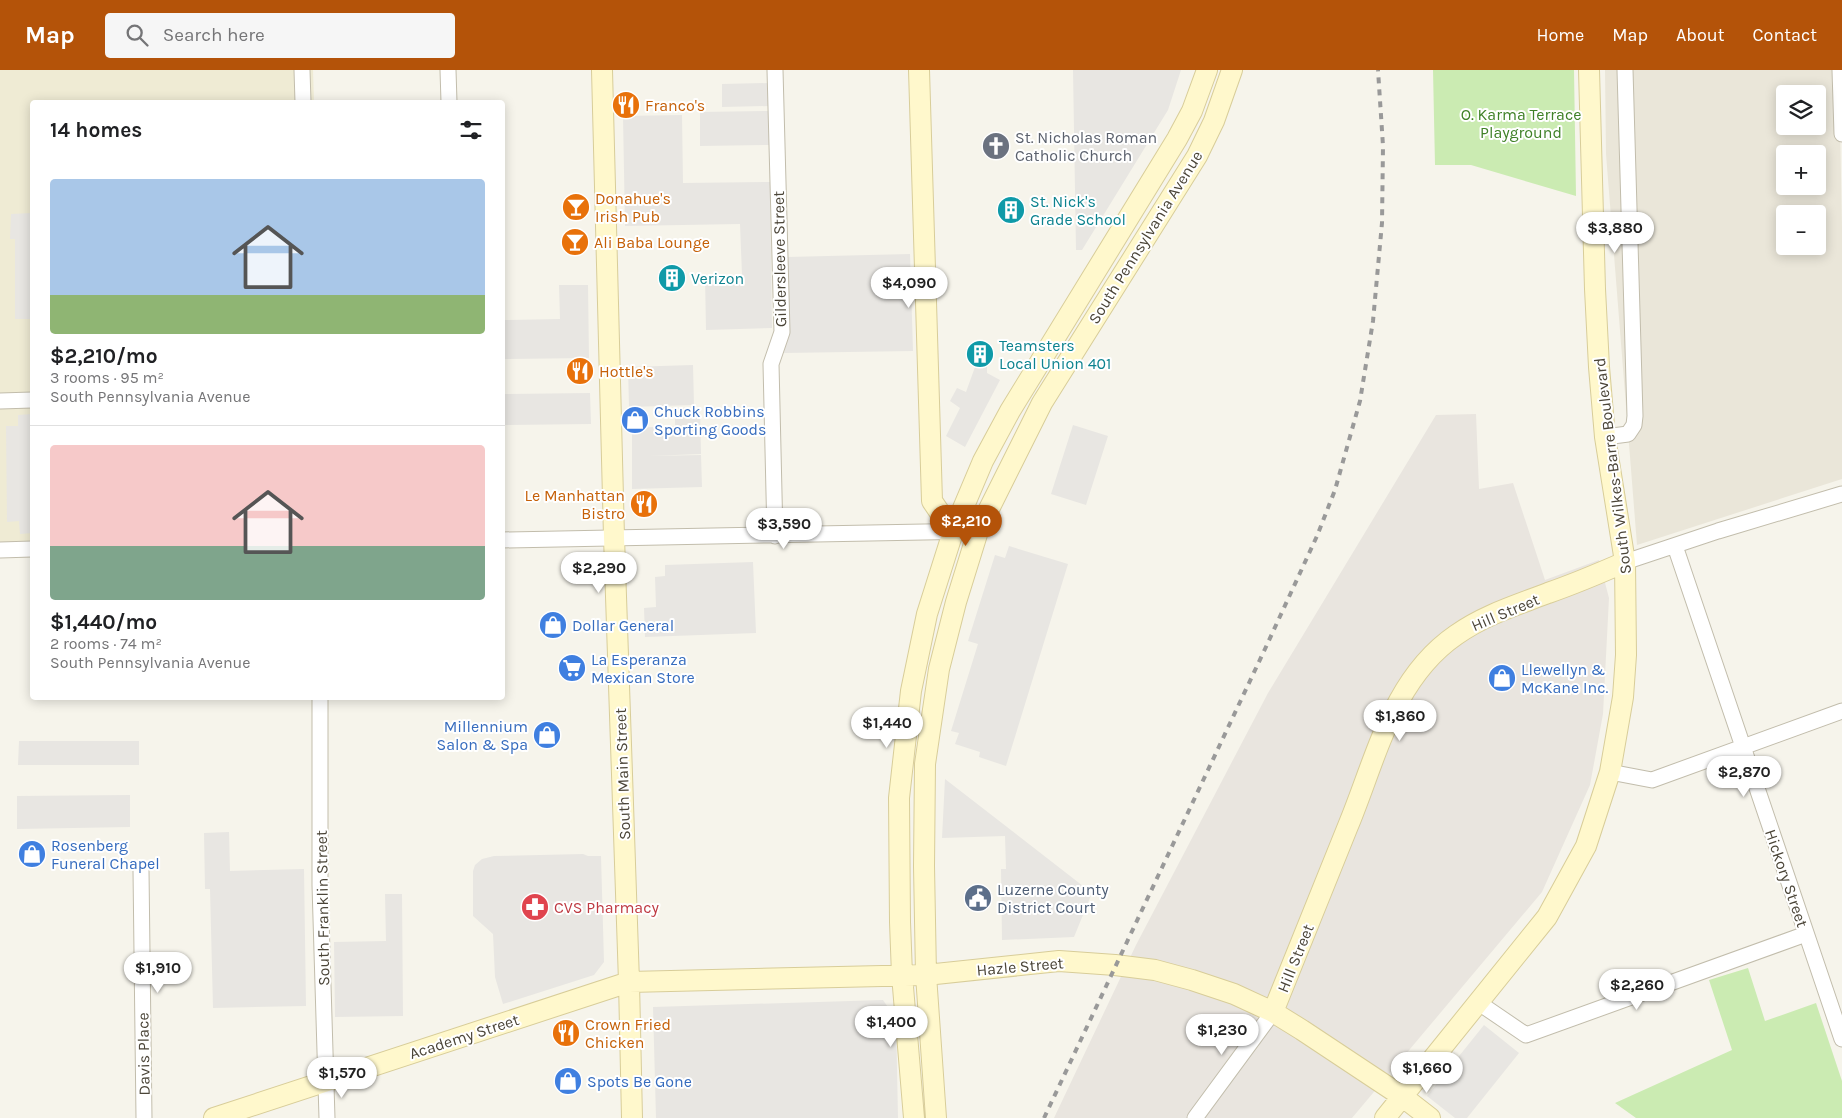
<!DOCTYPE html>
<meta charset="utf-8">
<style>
body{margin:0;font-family:Karla,sans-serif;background:#f6f6f6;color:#202124;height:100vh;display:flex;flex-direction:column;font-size:19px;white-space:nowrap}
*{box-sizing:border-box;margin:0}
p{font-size:16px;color:#757577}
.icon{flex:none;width:28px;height:28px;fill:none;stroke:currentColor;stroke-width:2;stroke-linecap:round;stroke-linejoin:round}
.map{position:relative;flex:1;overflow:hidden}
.panel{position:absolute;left:30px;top:30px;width:475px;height:600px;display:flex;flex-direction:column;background:#fff;border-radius:5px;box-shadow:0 2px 12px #0003}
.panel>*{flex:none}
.fabs{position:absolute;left:1776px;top:15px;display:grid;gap:10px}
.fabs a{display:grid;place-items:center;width:50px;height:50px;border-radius:5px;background:#fff;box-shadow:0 2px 12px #0003;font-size:25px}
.price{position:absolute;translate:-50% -42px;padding:0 11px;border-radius:18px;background:#fff;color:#222;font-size:16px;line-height:32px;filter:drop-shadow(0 1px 2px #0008)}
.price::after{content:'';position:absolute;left:50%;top:30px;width:15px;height:11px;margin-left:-8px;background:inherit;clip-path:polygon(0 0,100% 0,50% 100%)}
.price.active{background:#b45309;color:#fff}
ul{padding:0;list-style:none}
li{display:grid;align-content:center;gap:10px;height:265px;padding:0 20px}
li+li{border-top:1px solid #e0e0e0}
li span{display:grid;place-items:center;height:155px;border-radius:5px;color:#555}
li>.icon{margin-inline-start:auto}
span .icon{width:90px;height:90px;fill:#fffc;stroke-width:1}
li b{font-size:21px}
h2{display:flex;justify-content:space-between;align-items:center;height:60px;padding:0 20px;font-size:21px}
header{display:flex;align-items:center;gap:30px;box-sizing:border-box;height:70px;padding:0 25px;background:#b45309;color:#fff}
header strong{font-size:24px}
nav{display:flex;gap:28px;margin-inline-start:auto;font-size:18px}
.search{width:350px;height:45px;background:#f6f6f6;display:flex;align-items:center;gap:12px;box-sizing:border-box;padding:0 18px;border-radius:5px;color:#757577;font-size:19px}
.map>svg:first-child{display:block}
.residential{fill:#eae6d9;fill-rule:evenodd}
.industrial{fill:#e9e5df}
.education{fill:#efebd4}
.green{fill:#cbebb2}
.parking{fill:#e8e6e2}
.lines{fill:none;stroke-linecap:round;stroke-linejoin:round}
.street-casing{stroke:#c2bdac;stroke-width:17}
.secondary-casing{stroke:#d8cd99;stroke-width:22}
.street{stroke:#fff;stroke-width:15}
.secondary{stroke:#fff8cc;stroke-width:20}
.rail{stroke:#999;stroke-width:4;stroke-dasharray:6 6;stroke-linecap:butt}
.labels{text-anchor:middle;stroke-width:4;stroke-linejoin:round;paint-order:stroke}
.food-label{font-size:16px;fill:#c56008;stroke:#fff;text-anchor:start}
.park-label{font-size:16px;fill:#3f8127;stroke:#fff}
.worship-label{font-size:16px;fill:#5b616d;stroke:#fff;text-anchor:start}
.culture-label{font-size:16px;fill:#0d838f;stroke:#fff;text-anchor:start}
.street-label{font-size:16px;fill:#4b4538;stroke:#fff}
.shop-label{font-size:16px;fill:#366cbe;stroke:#fff;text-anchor:start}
.service-label{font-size:16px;fill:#4e5e75;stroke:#fff;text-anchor:start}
.health-label{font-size:16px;fill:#be3a42;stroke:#fff;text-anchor:start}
</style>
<header>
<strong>Map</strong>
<div class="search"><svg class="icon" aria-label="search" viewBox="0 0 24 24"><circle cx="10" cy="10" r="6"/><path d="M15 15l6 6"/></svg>Search here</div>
<nav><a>Home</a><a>Map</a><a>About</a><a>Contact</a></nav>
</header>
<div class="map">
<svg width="1842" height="1048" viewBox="0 0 1842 1048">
<rect width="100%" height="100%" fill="#f6f4eb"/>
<!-- residential -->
<path class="residential" d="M1605 0H1839L1842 158V409L1637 475 1606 84ZM1785 24H1818V56H1785ZM1785 84H1818V116H1785ZM1785 144H1818V176H1785Z"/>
<!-- industrial -->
<path class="industrial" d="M1476 344 1479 419 1513 413 1545 510 1599 490 1609 528 1603 644 1590 715 1542 822 1352 1048H1054L1136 875 1268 623 1436 345Z"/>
<!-- education -->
<path class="education" d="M0 0H313L314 32H32V472L0 473Z"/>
<!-- green -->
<path class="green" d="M1433 0H1574L1576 126 1471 95H1435Z
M1748 898 1765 951 1816 933 1842 1011V1048H1636L1615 1033 1732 980 1709 910Z"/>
<!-- parking -->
<path class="parking" d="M1073 0H1181L1168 40 1082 180H1076Z
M769 13V36L722 37V14Z
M769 41 770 75 700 76V42Z
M682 45 683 113 770 112 772 258 706 260 705 206 742 205 740 154 625 156 623 46Z
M32 143V249H15V169H10L11 144Z
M910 184 913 281 784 283 788 255 787 187Z
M559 215H588L589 288 503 289V250L560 249Z
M693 295 694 335 629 337 628 297Z
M975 297H987V303L1000 310 965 377 946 366 960 338 950 331 957 318 966 322Z
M590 323 591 354 503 355V324Z
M675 338H700L701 384 649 386 701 385 702 417 632 419V358L675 356Z
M32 344V463L20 464 19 451 7 452 6 356H18V345Z
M1073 355 1108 366 1086 435 1051 424Z
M1009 476 1068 494 1006 696 979 687 980 682 955 674 959 663 951 661 978 574 968 571 995 485 1005 488Z
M753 492 756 563 645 567 644 538 656 537 655 507 665 506V495Z
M19 671H139V695H18Z
M945 709 1092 823 1074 867 1002 870 1001 799H1006L1005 766 942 768Z
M130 725V757L17 759V726Z
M229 762 230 801 304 799 306 936 213 938 210 819H205L204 763Z
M583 784 588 786H601L604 892 594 905 503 934 495 907 493 864 473 846V801L475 795 482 789 494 786Z
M385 824H402L403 946 335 947 334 872 386 871Z
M883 930 896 949 898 1048H656L653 937Z
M1484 955 1519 983 1467 1048H1455L1427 1026Z"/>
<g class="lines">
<defs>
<path id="street" d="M302 0 303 32
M448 0 449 32
M1840 0 1842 64
M0 331 32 330
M1605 367 1628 364 1634 355 1635 346 1625 0
M775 466 771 294 782 262 775 0
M502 470 978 461
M1675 476 1842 969
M0 480 32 479
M1625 492 1718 461 1842 424
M320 628V815L327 1048
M1610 702 1652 710 1842 641
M141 800 144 1048
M1479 933 1526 965 1806 864
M1195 1048 1273 942"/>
<path id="secondary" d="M602 0 614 467 629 912 632 1048
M919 0 932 431 953 462
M1273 942C1298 880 1323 818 1348 756 1376 689 1392 609 1456 565 1484 545 1517 535 1548 523 1574 514 1600 503 1625 492
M214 1048 629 912 926 905 1059 891 1115 895 1155 900 1192 910 1234 924 1273 942 1302 960 1403 1027 1430 1048
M914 1048 902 905 900 852 899 728 911 621 927 544 953 462 983 391 1010 341 1177 69 1192 41 1207 0
M936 1048 926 905 924 796 925 694 939 599 956 532 978 461 1042 333 1197 86 1214 51 1232 0
M1385 1048 1547 847 1586 776 1610 702 1623 627 1626 585 1625 492 1605 367 1599 297 1595 219 1589 0"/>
</defs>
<!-- street casing -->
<use href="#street" class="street-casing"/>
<!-- secondary casing -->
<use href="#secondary" class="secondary-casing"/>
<!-- street -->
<use href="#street" class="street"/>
<!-- secondary -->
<use href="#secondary" class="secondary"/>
<!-- rail -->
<path class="rail" d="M1044 1048 1265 579 1317 466 1335 420 1360 331 1373 251 1382 153 1383 76 1378 0"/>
</g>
<!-- icons -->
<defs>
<symbol id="restaurant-disc" viewBox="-11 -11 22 22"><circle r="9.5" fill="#e8710a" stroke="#fff"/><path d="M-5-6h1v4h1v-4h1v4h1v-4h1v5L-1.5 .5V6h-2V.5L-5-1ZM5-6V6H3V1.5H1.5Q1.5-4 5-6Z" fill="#fff"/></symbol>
<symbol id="church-disc" viewBox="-11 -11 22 22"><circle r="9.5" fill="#6b7280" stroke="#fff"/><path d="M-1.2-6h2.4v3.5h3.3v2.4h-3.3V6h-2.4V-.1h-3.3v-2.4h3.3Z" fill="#fff"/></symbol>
<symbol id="bar-disc" viewBox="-11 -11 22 22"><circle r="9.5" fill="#e8710a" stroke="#fff"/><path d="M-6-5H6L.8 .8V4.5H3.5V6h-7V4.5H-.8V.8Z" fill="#fff"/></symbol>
<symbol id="building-disc" viewBox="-11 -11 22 22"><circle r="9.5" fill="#0f9aa8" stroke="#fff"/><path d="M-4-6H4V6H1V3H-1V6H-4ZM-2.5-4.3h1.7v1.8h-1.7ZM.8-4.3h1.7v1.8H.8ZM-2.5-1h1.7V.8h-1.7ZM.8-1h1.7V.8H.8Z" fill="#fff"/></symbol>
<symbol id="shop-disc" viewBox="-11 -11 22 22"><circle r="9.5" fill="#3f7fe0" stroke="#fff"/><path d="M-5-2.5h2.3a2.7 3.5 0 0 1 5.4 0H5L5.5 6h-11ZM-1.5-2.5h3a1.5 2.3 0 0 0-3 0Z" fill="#fff"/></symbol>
<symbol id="supermarket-disc" viewBox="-11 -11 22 22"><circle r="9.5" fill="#3f7fe0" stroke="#fff"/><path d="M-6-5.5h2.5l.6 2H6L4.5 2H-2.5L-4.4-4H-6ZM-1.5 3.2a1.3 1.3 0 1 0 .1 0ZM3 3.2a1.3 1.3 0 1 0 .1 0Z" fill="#fff"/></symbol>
<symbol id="civic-disc" viewBox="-11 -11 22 22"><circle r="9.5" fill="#5c6f8a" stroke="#fff"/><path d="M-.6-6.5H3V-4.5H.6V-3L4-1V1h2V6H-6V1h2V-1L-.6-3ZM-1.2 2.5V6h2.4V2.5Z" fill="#fff"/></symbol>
<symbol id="pharmacy-disc" viewBox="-11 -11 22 22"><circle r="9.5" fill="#e0444e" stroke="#fff"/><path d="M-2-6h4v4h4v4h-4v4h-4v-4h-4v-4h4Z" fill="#fff"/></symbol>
</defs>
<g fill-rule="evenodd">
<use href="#restaurant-disc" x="610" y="19" width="32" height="32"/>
<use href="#church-disc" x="980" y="60" width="32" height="32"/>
<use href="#bar-disc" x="560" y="121" width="32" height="32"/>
<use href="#building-disc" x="995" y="124" width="32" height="32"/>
<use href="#bar-disc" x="559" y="156" width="32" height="32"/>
<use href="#building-disc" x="656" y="192" width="32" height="32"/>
<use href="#building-disc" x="964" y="268" width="32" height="32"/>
<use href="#restaurant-disc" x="564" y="285" width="32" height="32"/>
<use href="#shop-disc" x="619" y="334" width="32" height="32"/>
<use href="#restaurant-disc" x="628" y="418" width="32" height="32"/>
<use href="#shop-disc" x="537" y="539" width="32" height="32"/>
<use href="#supermarket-disc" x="556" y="582" width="32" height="32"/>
<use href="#shop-disc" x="1486" y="592" width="32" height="32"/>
<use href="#shop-disc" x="531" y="649" width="32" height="32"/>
<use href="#shop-disc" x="16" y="768" width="32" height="32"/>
<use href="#civic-disc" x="962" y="812" width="32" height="32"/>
<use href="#pharmacy-disc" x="519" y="821" width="32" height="32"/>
<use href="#restaurant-disc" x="550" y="947" width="32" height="32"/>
<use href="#shop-disc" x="552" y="995" width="32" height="32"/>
</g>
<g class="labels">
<!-- food labels -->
<g class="food-label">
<text x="645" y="41">Franco's</text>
<text x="595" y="134">Donahue's<tspan x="595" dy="18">Irish Pub</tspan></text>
<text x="594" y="178">Ali Baba Lounge</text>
<text x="599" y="307">Hottle's</text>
<text x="625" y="431" text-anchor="end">Le Manhattan<tspan x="625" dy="18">Bistro</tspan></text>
<text x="585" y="960">Crown Fried<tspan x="585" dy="18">Chicken</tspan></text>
</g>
<!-- park labels -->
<g class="park-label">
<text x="1521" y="50">O. Karma Terrace<tspan x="1521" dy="18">Playground</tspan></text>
</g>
<!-- worship labels -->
<g class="worship-label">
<text x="1015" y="73">St. Nicholas Roman<tspan x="1015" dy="18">Catholic Church</tspan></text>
</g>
<!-- culture labels -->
<g class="culture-label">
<text x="1030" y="137">St. Nick's<tspan x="1030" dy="18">Grade School</tspan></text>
<text x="691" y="214">Verizon</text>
<text x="999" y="281">Teamsters<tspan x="999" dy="18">Local Union 401</tspan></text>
</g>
<!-- street labels -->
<g class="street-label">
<text transform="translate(1145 167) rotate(-58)" y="6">South Pennsylvania Avenue</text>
<text transform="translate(779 189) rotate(-91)" y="6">Gildersleeve Street</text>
<text transform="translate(1612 396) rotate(-97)" y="6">South Wilkes-Barre Boulevard</text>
<text transform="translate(1505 542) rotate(-23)" y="6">Hill Street</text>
<text transform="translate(622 704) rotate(-92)" y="6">South Main Street</text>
<text transform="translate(1787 808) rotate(71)" y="6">Hickory Street</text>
<text transform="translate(322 838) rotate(-91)" y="6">South Franklin Street</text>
<text transform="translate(1295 888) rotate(-68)" y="6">Hill Street</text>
<text transform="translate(1020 896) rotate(-5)" y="6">Hazle Street</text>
<text transform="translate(464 966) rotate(-18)" y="6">Academy Street</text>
<text transform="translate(143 984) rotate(-91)" y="6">Davis Place</text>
</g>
<!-- shop labels -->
<g class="shop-label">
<text x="654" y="347">Chuck Robbins<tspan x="654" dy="18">Sporting Goods</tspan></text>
<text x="572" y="561">Dollar General</text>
<text x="591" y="595">La Esperanza<tspan x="591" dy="18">Mexican Store</tspan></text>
<text x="1521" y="605">Llewellyn &amp;<tspan x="1521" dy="18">McKane Inc.</tspan></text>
<text x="528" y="662" text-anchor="end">Millennium<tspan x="528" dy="18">Salon &amp; Spa</tspan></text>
<text x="51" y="781">Rosenberg<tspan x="51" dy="18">Funeral Chapel</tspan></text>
<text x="587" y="1017">Spots Be Gone</text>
</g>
<!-- service labels -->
<g class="service-label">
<text x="997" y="825">Luzerne County<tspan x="997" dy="18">District Court</tspan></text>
</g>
<!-- health labels -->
<g class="health-label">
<text x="554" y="843">CVS Pharmacy</text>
</g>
</g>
</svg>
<div class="fabs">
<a><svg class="icon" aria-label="layers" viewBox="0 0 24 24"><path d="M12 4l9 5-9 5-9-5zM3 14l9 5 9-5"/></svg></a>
<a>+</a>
<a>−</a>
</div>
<b class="price" style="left:1615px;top:184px">$3,880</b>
<b class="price" style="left:909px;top:239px">$4,090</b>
<b class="price active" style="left:966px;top:477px">$2,210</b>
<b class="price" style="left:784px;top:480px">$3,590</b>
<b class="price" style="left:599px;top:524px">$2,290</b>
<b class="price" style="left:1400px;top:672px">$1,860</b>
<b class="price" style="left:887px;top:679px">$1,440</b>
<b class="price" style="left:1744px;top:728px">$2,870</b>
<b class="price" style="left:158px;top:924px">$1,910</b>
<b class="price" style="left:1637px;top:941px">$2,260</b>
<b class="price" style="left:891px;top:978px">$1,400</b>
<b class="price" style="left:1222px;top:986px">$1,230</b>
<b class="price" style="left:1427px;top:1024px">$1,660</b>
<b class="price" style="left:342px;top:1029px">$1,570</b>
<section class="panel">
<h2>14 homes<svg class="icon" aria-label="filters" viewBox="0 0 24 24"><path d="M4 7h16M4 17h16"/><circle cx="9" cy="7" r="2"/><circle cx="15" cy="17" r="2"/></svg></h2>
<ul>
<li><span style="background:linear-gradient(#a9c7e8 75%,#8fb573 0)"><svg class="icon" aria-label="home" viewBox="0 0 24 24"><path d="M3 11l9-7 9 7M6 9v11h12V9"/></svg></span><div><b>$2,210/mo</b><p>3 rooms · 95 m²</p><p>South Pennsylvania Avenue</p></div></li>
<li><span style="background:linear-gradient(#f6c9c9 65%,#7fa58c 0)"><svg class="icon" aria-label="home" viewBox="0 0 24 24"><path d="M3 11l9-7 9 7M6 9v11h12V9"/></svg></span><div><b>$1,440/mo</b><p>2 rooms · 74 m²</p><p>South Pennsylvania Avenue</p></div></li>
</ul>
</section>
</div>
